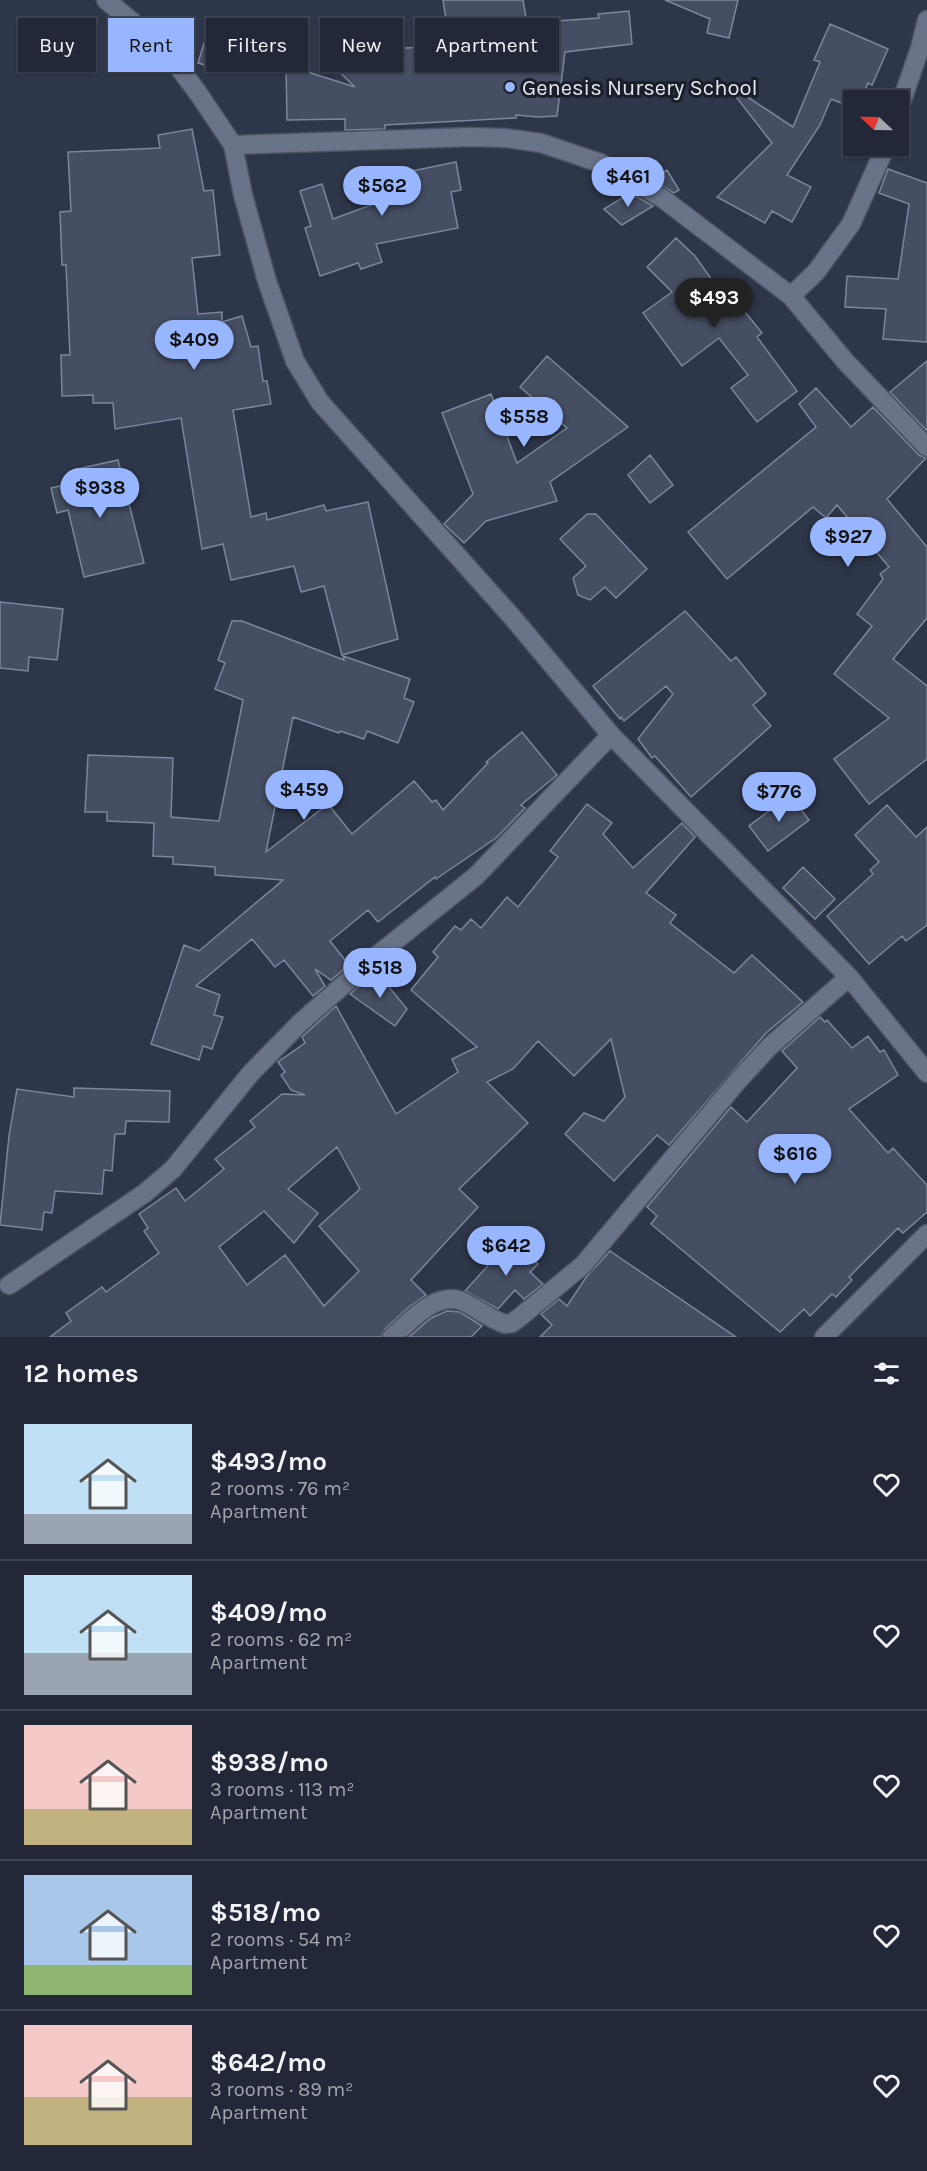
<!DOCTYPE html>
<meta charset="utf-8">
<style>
body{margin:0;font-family:Karla,sans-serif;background:#2e3442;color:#f1f3f6;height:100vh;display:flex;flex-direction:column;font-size:22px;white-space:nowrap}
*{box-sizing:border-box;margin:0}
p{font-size:20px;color:#a2a6ad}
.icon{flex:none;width:33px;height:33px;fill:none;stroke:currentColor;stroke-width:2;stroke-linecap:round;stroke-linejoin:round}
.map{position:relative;height:1337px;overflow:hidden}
.sheet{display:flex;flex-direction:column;background:#222837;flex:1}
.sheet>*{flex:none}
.hud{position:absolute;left:18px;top:18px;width:600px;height:54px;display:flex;gap:12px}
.needle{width:39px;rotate:292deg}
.buttons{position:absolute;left:843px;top:90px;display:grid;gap:12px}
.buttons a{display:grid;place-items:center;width:66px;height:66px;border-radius:0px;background:#222837;box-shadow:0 2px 4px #0004,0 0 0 2px #3f4452;font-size:30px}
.price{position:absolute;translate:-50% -51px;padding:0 14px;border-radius:21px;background:#97b6fd;color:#111;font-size:20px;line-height:39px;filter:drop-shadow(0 2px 3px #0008)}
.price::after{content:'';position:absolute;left:50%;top:36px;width:18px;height:14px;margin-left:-9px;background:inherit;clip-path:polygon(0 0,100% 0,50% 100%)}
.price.current{background:#222;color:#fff}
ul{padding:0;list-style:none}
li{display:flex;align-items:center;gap:18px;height:150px;padding:0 24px}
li+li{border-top:2px solid #3f4452}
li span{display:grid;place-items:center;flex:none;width:168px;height:120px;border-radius:0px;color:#555}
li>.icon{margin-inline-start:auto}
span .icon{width:72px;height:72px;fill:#fffc;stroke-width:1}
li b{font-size:26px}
h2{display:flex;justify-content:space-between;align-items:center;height:72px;padding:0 24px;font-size:26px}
.tag{padding:0 21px;border-radius:0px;background:#222837;box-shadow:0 2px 4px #0004,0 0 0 2px #3f4452;font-size:21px;line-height:54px}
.tag.current{background:#97b6fd;color:#111}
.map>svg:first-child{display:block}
.building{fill:#454e62;stroke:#7c869c;stroke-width:1.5;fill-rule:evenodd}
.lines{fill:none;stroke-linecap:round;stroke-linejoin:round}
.minor-casing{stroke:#4b5262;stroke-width:21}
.minor{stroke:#6a7489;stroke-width:18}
.poi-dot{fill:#97b6fd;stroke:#1a1e27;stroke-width:2}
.labels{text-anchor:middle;stroke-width:6;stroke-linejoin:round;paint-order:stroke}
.poi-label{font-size:22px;fill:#e1e7f3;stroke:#1a1e27;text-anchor:start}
</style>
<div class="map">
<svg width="927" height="1337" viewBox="0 0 927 1337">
<rect width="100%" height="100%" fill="#2e3649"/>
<!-- building -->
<path class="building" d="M443 0H523L527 23 599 18 598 14 629 11 632 44 565 52 557 116 538 117 516 115V118L385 125V129L345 130V119L287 120 286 65 355 87 327 60 384 59V49L427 47 426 42 444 40 443 33H448Z
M665 0H738L729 38 707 33 710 19Z
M830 24 888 49 872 85 868 83 861 100H854V108L831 99 820 125 787 175 811 187 792 222 772 211 765 223 717 197 772 143 733 93 737 90 793 127 820 62 814 60Z
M205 40 245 53 228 72 198 63Z
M192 129 204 191 213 190 220 255 192 258 198 314 222 312V322L242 316 251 347 258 346 263 381H267L271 404 233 410 251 517 266 513 267 520 324 505 326 511 368 502 398 639 342 655 324 586 301 592 294 566 231 580 223 544 202 549 181 418 115 429 113 403H93V395L62 396 61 355H70L66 265H62L60 212 71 211 68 152 160 148 158 135Z
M456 162 461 190 451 192 458 228 376 244 382 262 361 269 358 263 320 276 305 228 311 226 300 191 322 184 333 219 382 201 378 178Z
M888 169 927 183V342L883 339 886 309 845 307 847 276 898 279 909 204 879 193Z
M667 170 679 190 674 193 652 180Z
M630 193 653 206 622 225 604 209Z
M676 238 695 256 731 307 737 302 762 333 757 337 797 391 757 422 731 388 748 375 719 338 682 366 643 313 672 292 647 267Z
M547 356 628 427 550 482 557 501 486 521 464 543 444 524 473 494 442 413 491 394 517 463 567 428 520 387Z
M927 361V431L890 392Z
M816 388 851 427 873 407 919 455 926 458 887 499 927 547V618L893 659 927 686V759L869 804 834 759 889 718 834 674 872 626 857 614 883 579 880 574 889 567 837 505 826 518 813 507 727 579 688 532 816 427 799 404Z
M650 455 673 485 650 503 628 475Z
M118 460 144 563 84 577 68 510 57 513 51 488 76 482 73 470Z
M587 514H596L647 569 616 598 605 587 590 600 578 595 573 578 586 566 560 539Z
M0 602 63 609 57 660 29 657 28 671 0 668Z
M685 611 731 661 736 657 766 694 753 705 771 726 691 797 655 756 652 758 638 739 673 694 666 686 624 721 621 717 620 719 593 686Z
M232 621H242L344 660 343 656 410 679 404 698 414 702 398 743 367 731 364 739 340 731 339 733 293 717 266 852 328 804 352 834 414 781 432 802 436 800 443 810 488 763 486 762 522 732 557 775 521 805 525 808 496 838 436 879 435 877 378 922 368 910 330 941 349 965 331 980 315 969 325 986 313 996 284 960 275 967 252 939 196 986 220 995 214 1015 223 1017 212 1049 203 1046 199 1060 151 1044 184 945 199 951 283 880 215 875V867L173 864V857L153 856 154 823 107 821V812H85L88 755 173 758 171 817 219 821 243 700 215 689 225 663 218 660Z
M790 795 809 820 768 851 749 826Z
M587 804 612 823 603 834 633 868 682 823 695 837 646 893 676 915 670 923 734 973 752 955 803 1002 766 1033 669 1145 657 1135 614 1181 565 1134 584 1113 604 1121 625 1097 611 1039 574 1076 538 1041 513 1069 487 1082 528 1123 459 1189 478 1207 411 1280 426 1295 409 1307 385 1329 381 1337H50L71 1321 66 1313 102 1287 106 1292 159 1253 144 1231 148 1228 139 1214 176 1188 185 1201 224 1169 215 1159 255 1127 250 1121 282 1094 305 1095 291 1090 281 1075 285 1072 278 1062 305 1043 302 1037 336 1006 396 1114 458 1072 452 1059 477 1047 411 990 438 957 433 952 455 926 461 930 471 919 481 928 507 897 518 907 558 857 550 851ZM337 1147 360 1189 319 1226 359 1271 324 1306 285 1255 247 1285 219 1247 264 1211 294 1243 318 1213 288 1189Z
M887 805 916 837 927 827V925L906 941 902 936 869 964 827 916 873 874 870 870 879 862 855 835Z
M803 867 835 899 815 919 783 888Z
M376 971 407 1009 395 1026 350 994Z
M820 1017 825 1022 827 1020 852 1048 868 1036 880 1052 884 1050 898 1075 849 1109 888 1153 893 1148 927 1185V1212L903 1233 898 1228 849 1277 852 1280 836 1297 832 1294 810 1316 804 1309 780 1332 651 1224 657 1216 647 1207 731 1107 747 1122 797 1068 782 1051Z
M74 1088 170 1091 169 1122 126 1121 125 1134H115L112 1171 104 1170 102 1194 55 1191 52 1213 44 1212 42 1230 0 1225 9 1136 17 1089 74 1097Z
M512 1239 538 1264 530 1272 543 1284 524 1299 515 1290 498 1309 465 1291Z
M610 1251 736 1337H540L552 1325 541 1314 559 1299 567 1306 587 1276Z
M447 1311 460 1312 482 1326 471 1337H409L431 1318Z"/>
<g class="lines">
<defs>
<path id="minor" d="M106 0 165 49 198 93 233 145 243 195 267 281 295 361 320 402 513 618 611 735 849 977 927 1073
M898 112 920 48 927 20
M233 145 470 137 506 138 541 143 600 163 662 198 791 296 845 361 927 447
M791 296 816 272 851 224 886 146
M9 1285 145 1193 173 1169 251 1073 299 1024 375 957 476 876 611 735
M392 1337C410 1322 437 1289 464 1302 478 1309 490 1319 505 1324L512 1323 520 1317 583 1265 736 1083 769 1047 849 977
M824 1337 927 1234"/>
</defs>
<!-- minor casing -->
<use href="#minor" class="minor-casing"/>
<!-- minor -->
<use href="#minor" class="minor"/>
</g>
<!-- markers -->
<circle class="poi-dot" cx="510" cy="87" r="6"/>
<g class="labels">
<!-- poi labels -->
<g class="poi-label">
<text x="522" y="95">Genesis Nursery School</text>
</g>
</g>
</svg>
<div class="buttons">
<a><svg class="needle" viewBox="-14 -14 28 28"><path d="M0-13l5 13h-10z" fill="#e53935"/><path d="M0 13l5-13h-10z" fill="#a2a6ad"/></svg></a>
</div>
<b class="price" style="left:628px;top:208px">$461</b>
<b class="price" style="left:382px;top:217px">$562</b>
<b class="price current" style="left:714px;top:329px">$493</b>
<b class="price" style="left:194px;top:371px">$409</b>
<b class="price" style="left:524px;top:448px">$558</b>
<b class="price" style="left:100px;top:519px">$938</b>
<b class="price" style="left:848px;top:568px">$927</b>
<b class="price" style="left:304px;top:821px">$459</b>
<b class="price" style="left:779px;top:823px">$776</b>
<b class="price" style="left:380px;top:999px">$518</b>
<b class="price" style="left:795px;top:1185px">$616</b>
<b class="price" style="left:506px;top:1277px">$642</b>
<div class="hud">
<a class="tag">Buy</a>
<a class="tag current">Rent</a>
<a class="tag">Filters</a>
<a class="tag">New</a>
<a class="tag">Apartment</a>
</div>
</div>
<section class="sheet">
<h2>12 homes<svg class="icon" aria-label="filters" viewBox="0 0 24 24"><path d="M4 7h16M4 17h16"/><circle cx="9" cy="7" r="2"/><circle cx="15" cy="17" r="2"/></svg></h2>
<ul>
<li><span style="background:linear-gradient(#bfe0f5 75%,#9aa5b1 0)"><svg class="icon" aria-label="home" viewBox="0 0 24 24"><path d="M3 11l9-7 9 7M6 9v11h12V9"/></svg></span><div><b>$493/mo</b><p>2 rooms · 76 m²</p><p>Apartment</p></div><svg class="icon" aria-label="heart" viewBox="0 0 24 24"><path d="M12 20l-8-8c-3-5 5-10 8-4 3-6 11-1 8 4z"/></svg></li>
<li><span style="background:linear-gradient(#bfe0f5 65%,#9aa5b1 0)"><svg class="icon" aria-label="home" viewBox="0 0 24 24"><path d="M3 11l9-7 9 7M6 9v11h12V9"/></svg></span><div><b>$409/mo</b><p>2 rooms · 62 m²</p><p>Apartment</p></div><svg class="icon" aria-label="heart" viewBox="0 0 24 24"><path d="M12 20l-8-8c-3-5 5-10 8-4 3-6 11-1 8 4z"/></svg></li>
<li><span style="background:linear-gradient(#f6c9c9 70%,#c2b280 0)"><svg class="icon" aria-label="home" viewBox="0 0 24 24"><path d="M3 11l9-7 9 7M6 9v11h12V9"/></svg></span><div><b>$938/mo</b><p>3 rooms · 113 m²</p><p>Apartment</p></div><svg class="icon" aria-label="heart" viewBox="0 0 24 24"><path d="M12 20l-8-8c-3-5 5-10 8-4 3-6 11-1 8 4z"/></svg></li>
<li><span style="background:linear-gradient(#a9c7e8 75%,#8fb573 0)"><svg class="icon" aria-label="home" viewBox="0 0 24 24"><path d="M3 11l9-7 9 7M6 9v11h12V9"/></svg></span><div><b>$518/mo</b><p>2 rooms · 54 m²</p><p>Apartment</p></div><svg class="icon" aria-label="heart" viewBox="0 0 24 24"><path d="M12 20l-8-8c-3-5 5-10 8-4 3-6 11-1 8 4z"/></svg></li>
<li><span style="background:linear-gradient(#f6c9c9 60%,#c2b280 0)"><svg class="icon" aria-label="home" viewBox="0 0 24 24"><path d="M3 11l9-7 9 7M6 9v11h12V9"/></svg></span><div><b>$642/mo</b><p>3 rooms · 89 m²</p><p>Apartment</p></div><svg class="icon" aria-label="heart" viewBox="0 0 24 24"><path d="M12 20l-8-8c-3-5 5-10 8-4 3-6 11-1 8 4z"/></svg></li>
</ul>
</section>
